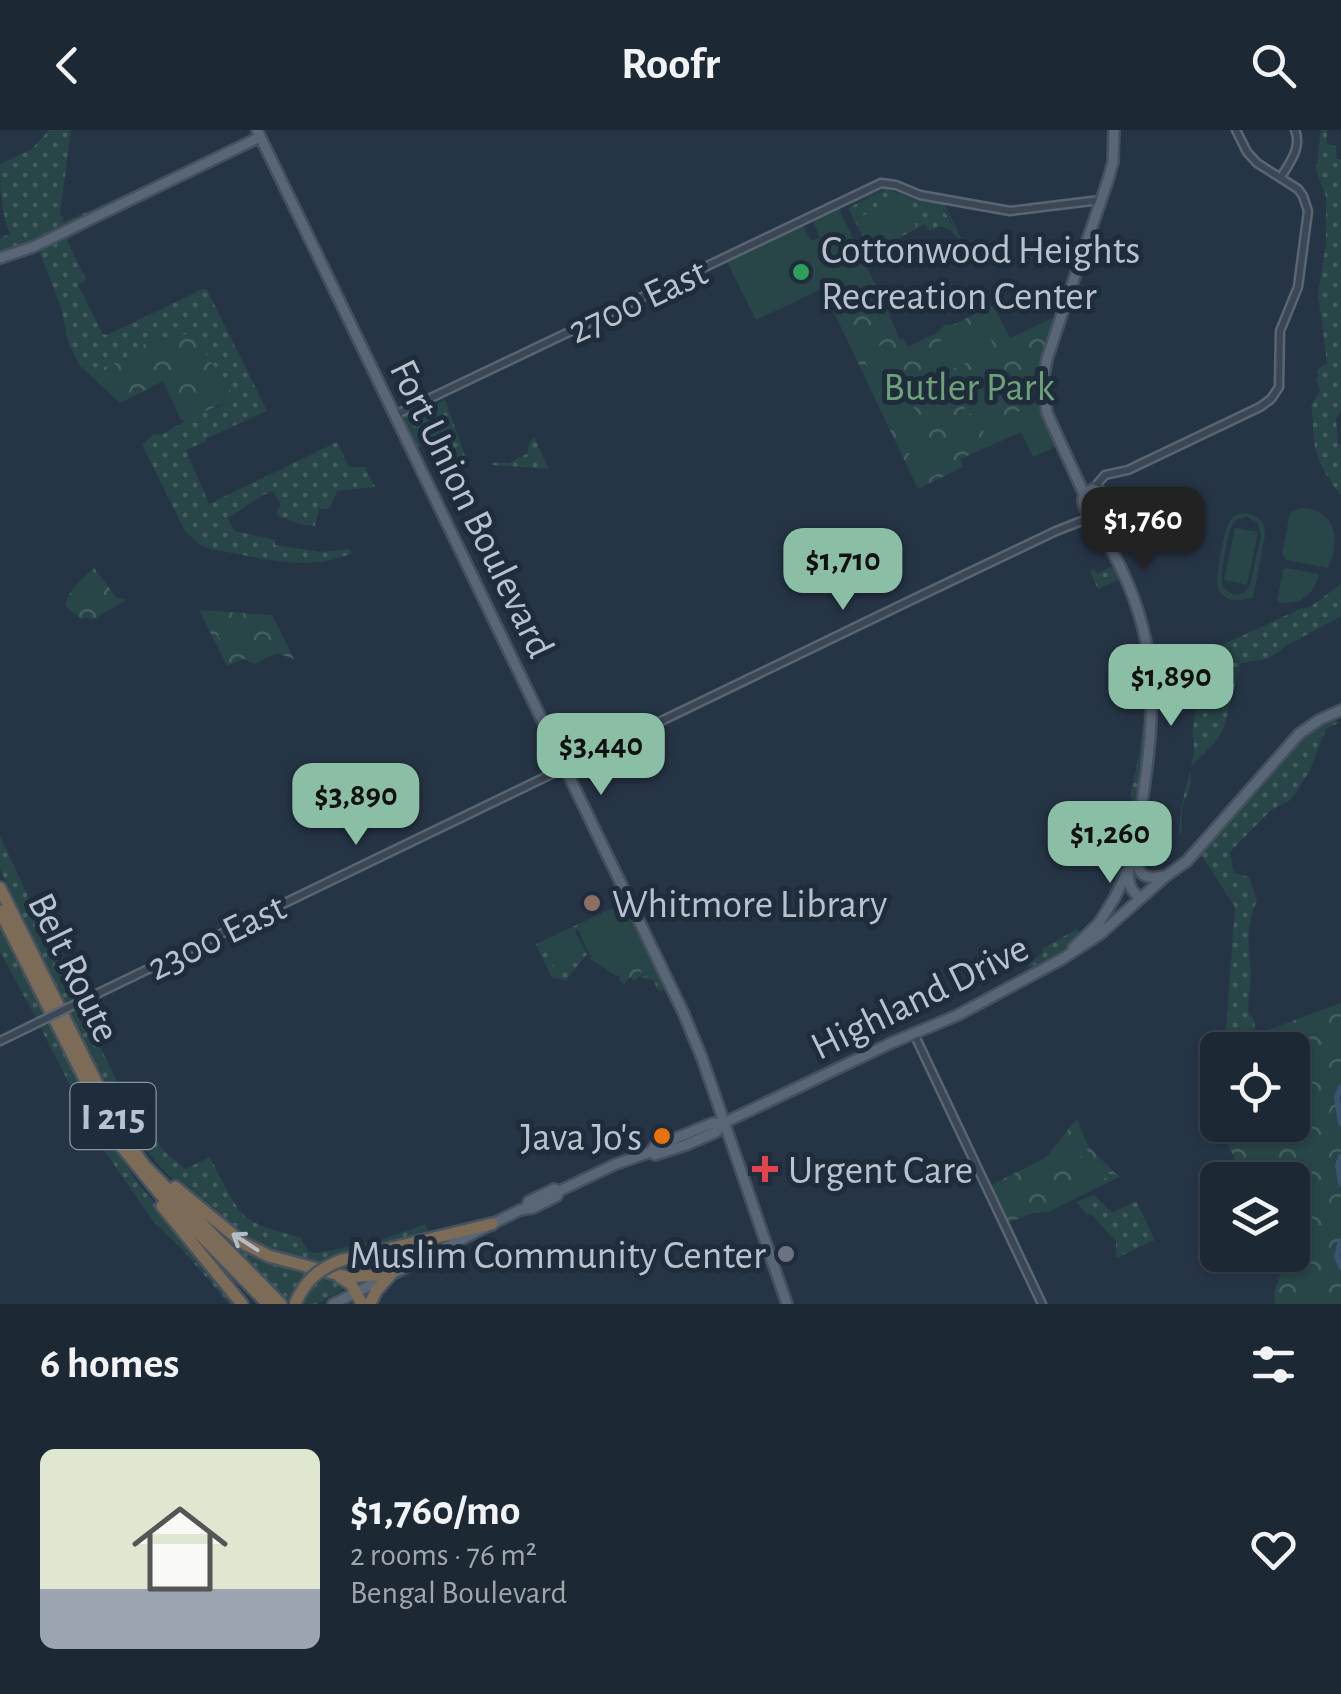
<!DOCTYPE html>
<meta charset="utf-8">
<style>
body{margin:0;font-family:"Alegreya Sans",sans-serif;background:#293440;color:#f1f3f6;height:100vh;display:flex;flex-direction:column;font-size:38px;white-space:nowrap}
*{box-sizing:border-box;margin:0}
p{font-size:32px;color:#a0a6ac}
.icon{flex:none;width:55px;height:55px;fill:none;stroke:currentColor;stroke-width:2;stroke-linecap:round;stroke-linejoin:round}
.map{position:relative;height:1174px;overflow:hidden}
.sheet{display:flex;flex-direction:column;background:#1c2834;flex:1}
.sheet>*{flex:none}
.controls{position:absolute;left:1200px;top:902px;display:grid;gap:20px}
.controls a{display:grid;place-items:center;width:110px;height:110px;border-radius:15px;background:#1c2834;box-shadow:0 2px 8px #0004,0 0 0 2px #3a444f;font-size:50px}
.price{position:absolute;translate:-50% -85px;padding:0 22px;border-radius:20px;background:#8abfa5;color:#111;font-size:32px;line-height:65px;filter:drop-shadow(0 2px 5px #0008)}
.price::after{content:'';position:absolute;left:50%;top:60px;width:30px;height:22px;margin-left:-15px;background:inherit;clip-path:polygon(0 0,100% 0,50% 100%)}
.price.active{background:#222;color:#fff}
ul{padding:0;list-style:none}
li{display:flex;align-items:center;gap:30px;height:250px;padding:0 40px}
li+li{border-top:2px solid #3a444f}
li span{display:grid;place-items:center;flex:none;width:280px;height:200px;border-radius:15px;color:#555}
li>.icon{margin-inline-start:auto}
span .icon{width:120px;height:120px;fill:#fffc;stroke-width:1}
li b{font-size:42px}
h2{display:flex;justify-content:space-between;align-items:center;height:120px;padding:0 40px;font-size:42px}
header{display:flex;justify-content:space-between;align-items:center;height:130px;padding:0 40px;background:#1c2834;font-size:45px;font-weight:700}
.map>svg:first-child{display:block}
.grass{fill:url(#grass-dots)}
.park{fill:url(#park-crowns)}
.garden{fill:#284547;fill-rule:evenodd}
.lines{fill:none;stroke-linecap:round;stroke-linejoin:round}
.river{stroke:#3a536f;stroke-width:6}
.minor-casing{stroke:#596572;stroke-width:11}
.major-casing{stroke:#44505e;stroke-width:14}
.highway-casing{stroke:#455260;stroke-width:16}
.minor{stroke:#3b4755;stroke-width:6}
.major{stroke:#596675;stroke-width:9}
.highway{stroke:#7c6b57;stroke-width:11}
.minor-bridge-casing{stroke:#596572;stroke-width:11;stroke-linecap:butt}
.highway-bridge-casing{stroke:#455260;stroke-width:16;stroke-linecap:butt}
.minor-bridge{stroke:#3b4755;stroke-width:6}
.highway-bridge{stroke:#7c6b57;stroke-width:11}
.oneway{stroke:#b5bec8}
.leisure-dot{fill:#2e9e5b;stroke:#1f2c3b;stroke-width:4}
.education-dot{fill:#8d6e63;stroke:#1f2c3b;stroke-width:4}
.food-dot{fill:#e8710a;stroke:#1f2c3b;stroke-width:4}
.health-dot{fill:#e0444e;stroke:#1f2c3b;stroke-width:4}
.worship-dot{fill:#6b7280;stroke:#1f2c3b;stroke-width:4}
.labels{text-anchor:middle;stroke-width:10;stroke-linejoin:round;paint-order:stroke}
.shield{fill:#1f2c3b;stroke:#8a95a2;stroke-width:2.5}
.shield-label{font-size:38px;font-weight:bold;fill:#b8c2ce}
.poi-label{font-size:40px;fill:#b8c2ce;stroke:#1f2c3b;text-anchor:start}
.street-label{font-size:40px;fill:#b8c2ce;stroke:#1f2c3b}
.park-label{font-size:40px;fill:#6ea177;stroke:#1f2c3b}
</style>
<header><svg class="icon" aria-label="back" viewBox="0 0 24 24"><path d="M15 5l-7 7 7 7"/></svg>Roofr<svg class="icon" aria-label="search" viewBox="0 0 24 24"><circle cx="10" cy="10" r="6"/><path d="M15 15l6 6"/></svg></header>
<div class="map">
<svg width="1341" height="1174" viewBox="0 0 1341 1174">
<defs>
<pattern id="grass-dots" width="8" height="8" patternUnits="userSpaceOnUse" patternTransform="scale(2.5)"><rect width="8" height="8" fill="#284547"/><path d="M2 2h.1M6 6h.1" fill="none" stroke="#455e60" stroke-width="1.8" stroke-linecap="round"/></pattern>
<pattern id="park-crowns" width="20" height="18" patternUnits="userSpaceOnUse" patternTransform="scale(2.5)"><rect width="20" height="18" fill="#284547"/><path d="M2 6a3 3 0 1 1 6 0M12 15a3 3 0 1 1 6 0" fill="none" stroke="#455e60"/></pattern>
</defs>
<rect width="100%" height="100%" fill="#263546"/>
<!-- grass -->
<path class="grass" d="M49 0H71L60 85 63 87V92L184 39 40 109 0 123V108L10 104C1 81 0 60 0 34L32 19Z
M1321 0H1327V13L1336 17 1337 29H1341V280L1336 289 1338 313 1341 316V365C1329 351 1316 330 1314 311 1312 299 1314 288 1311 277L1320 260 1316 249 1319 245 1317 240 1327 233 1318 164 1326 113V67L1316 40Z
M886 59 914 72 943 79 954 98 950 100 941 96 929 101 925 94 884 116V119L871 123 848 78Z
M114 82 67 110 86 150 78 155 103 204 107 205 203 159 207 160 267 281 207 308 205 312 186 320 209 374 337 312 349 337H365L375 357 337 361 330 378 319 379 315 396 304 395 278 386 276 383 281 375 273 361 263 365 228 388 234 401 275 410V415L320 422 350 419 352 423C308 444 256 426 210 419L200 415 185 401 142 314 154 304 162 305C184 291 206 278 232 273L230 260 192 203 152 211 139 216V224L94 241 90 237 80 236 69 215 61 177 39 121Z
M445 270 468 334 449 340 434 311 417 318 403 288 410 283 416 285Z
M534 307 549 339 493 335V332L509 333 528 323 529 313Z
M1112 436 1120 449 1098 459 1090 442 1094 439 1097 444Z
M1341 454V486L1286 516 1268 529 1241 533 1227 585C1224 609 1206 621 1190 637L1191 654 1182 678V702L1179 704C1179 674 1190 648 1194 619 1194 614 1193 609 1193 603 1193 589 1197 571 1205 559L1198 554 1195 556 1192 551 1205 544 1203 519 1211 520 1300 479 1310 477Z
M1146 563 1148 596 1131 714 1121 750 1101 784 1098 783C1118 751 1126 719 1131 682L1124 680 1126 673 1130 674 1132 670 1130 667 1140 620Z
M1335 587 1338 593 1326 599 1310 640 1296 663 1289 671 1271 680 1230 722 1234 743 1249 747 1257 770C1245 801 1249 811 1251 843 1251 857 1247 870 1249 884 1257 890 1254 896 1255 904L1260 903 1232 920 1225 913 1235 777 1202 726 1192 732 1303 607 1320 594Z
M0 706 76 870 66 875 0 739Z
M623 773 665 859 659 862 653 850 641 848 643 844 595 829 589 824 578 799 575 801 587 824 566 850 552 848 536 814Z
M1096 789V793L1073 815 1029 838 1027 836 1043 822 1042 819 1077 799 1080 803Z
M0 796 44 882 39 888H36L0 822Z
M81 877 134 987 146 997 164 1021 185 1039 210 1027C217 1041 235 1079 247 1088 261 1098 283 1103 300 1107L308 1121 314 1123C353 1117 388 1109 425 1094L430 1106 320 1137 272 1122 242 1107 166 1043 149 1024 126 991 69 883Z
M50 894 89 974 135 1049 236 1174H229L181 1118 153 1091 102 1017 40 897Z
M1094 1065 1112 1083 1136 1071 1155 1110 1116 1128V1112L1092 1085 1087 1084 1076 1072Z
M194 1076 238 1113 342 1150 349 1156 317 1174H290Z
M437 1112 375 1141 362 1143 336 1140 335 1135Z"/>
<!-- park -->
<path class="park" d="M875 152 900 210 903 209 908 217 937 203 945 195H953L993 175 1010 208 1057 186C1046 219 1030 252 1043 287 1047 297 1053 306 1057 316L1033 327 1021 302 960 329 963 337 918 359 830 174Z
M192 203 230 260 232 273 219 275 184 291 180 288 163 251 120 273 80 236 90 237 94 241 139 224 138 217 152 211Z
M94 438 117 468 125 469V471L92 490 88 487 82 489 65 476C69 459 82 449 94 438Z
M199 480 272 485 294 529 277 523 254 534 244 529 227 536Z
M592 826 595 829 608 828 624 839 640 838 642 845 634 851 631 847 624 854 619 850 621 845 617 846 590 829Z
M1341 873V960L1339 963 1341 980V1174H1275L1274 1162 1281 1144 1269 1125H1292V1050H1275V1046L1273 1044H1270V1050H1244L1220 996H1295L1297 993 1293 990V981L1302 974 1303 970 1299 966 1293 967V961L1299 955 1297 945 1293 943 1292 920H1232L1225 913 1260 903Z
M1077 989 1088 1016 1119 1047 1048 1082 1033 1083 1007 1093 989 1056 1045 1028Z"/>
<!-- garden -->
<path class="garden" d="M886 58 920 71 944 73 964 114 950 100 954 97 945 80 914 72 886 59 848 76 850 73Z
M901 67 916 96 870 119 856 89Z
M838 77 889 183 877 188 871 177H869L863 159 830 174 821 159 756 190 727 132 802 94 811 111 820 107 812 89Z
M982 191 995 219 947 242 934 214Z
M883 214 902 254 881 265 862 225Z
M1002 234 1016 262 968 285 954 257Z
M905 259 924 299 902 309 883 269Z
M1032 274H1040L1057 316 1033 327 1021 302 986 318 988 312 982 298 1013 283 1028 312 1030 311 1026 301 1041 293 1039 291 1023 297 1016 283Z
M925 301 944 341 923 351 903 311Z
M1302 378C1337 379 1341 412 1328 438L1286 430 1282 424 1290 382Z
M1244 383C1258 384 1266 393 1265 406L1253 468C1246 468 1237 472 1229 469 1224 467 1219 462 1218 457 1215 448 1224 399 1230 391 1235 385 1237 385 1244 383ZM1247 387 1258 393 1261 405 1250 455 1244 463 1234 465 1223 458C1220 446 1226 408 1232 396 1236 388 1239 389 1247 387Z
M1235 398 1258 402 1247 455 1224 450Z
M1286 438 1319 444C1314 466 1299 476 1277 472L1283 440Z
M232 498 243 504 249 517 231 526H228L218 505Z
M623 774 656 842 641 848 643 844 640 838 624 839 608 828C586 832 585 812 577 796Z
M573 799 582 818 562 842 555 838 545 816 546 812Z
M1072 1003 1088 1021C1076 1033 1064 1031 1055 1016Z
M1089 1028 1101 1033 1110 1045 1086 1059 1071 1038Z"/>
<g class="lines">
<!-- river -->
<path class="river" d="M1341 957 1337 967 1341 993
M1341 1027 1338 1035 1341 1053
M1341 1111 1337 1126 1341 1137"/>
<defs>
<path id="minor" d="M1281 47C1290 32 1302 18 1295 0
M395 285 881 53 896 55 920 65 1010 81 1100 70
M1093 359 1105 345 1128 340 1260 277 1271 269 1279 257 1280 201 1298 157 1308 81 1303 66 1298 59 1257 33 1247 22 1236 0
M78 873 899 476 1056 401 1092 387
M914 904 1042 1174
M0 911 39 892"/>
<path id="major" d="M257 0 683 882 702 928 787 1174
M0 128 33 117 260 7
M1093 359 1101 362 1104 370 1103 384 1095 388C1085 384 1080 372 1085 363Z
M1084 364 1047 283 1043 251 1047 229 1063 181 1108 50 1113 32 1114 0
M1093 388C1151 479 1160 545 1145 652 1142 672 1139 693 1135 713 1133 725 1126 738 1129 750 1130 759 1134 763 1141 768
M1135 726C1138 745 1144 750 1164 746
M1073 818 1099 793 1114 769 1127 742
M651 1022 655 1025 686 1015 716 1002 724 993 734 988 891 913 958 885 1062 829 1099 805 1166 746 1187 731 1299 604 1319 590 1341 580
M526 1077 529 1071 554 1059 559 1061 616 1034 651 1022 654 1017 713 993H724
M333 1174 520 1080 533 1078 557 1066 559 1061"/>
<path id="highway" d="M0 758 122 1004 144 1035 281 1174
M0 781 114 1007 161 1065 268 1174
M175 1057 243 1113 269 1126 347 1147 391 1144
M162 1076 242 1174
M342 1130 492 1094
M340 1147 351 1154 362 1174
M370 1174 376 1161 391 1144"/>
</defs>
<!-- minor casing -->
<use href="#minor" class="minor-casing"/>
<!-- major casing -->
<use href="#major" class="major-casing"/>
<!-- highway casing -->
<use href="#highway" class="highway-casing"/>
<!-- minor -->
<use href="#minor" class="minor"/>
<!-- major -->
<use href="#major" class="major"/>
<!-- highway -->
<use href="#highway" class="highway"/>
<defs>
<path id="minor-bridge" d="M39 892 78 873"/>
<path id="highway-bridge" d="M295 1174C305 1151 318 1139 342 1130"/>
</defs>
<!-- minor-bridge casing -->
<use href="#minor-bridge" class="minor-bridge-casing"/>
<!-- highway-bridge casing -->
<use href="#highway-bridge" class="highway-bridge-casing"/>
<!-- minor-bridge -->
<use href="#minor-bridge" class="minor-bridge"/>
<!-- highway-bridge -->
<use href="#highway-bridge" class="highway-bridge"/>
</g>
<!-- one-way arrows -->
<defs><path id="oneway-shaft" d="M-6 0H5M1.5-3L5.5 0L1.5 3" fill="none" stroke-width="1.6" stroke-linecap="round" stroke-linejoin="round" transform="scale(2.5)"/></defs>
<use class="oneway" href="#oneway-shaft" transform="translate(245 1112) rotate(-147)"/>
<!-- markers -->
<circle class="leisure-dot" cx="801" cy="142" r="10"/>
<circle class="education-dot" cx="592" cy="773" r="10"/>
<circle class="food-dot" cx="662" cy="1006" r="10"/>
<path class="health-dot" d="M760 1024h10v10h10v10h-10v10h-10v-10h-10v-10h10z"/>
<circle class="worship-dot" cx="786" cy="1124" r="10"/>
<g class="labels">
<!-- shield labels -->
<rect class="shield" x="70.5" y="953" width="85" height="66" rx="8"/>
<g class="shield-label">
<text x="113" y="999">I 215</text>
</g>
<!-- poi labels -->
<g class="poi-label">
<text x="821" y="133">Cottonwood Heights<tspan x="821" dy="46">Recreation Center</tspan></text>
<text x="612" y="787">Whitmore Library</text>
<text x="642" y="1020" text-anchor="end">Java Jo's</text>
<text x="788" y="1053">Urgent Care</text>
<text x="766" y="1138" text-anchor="end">Muslim Community Center</text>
</g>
<!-- street labels -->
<g class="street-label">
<text transform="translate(637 170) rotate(-25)" y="14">2700 East</text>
<text transform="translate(473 378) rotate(64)" y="14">Fort Union Boulevard</text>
<text transform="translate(216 806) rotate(-26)" y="14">2300 East</text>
<text transform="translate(75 837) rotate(64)" y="14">Belt Route</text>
<text transform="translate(919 866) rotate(-26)" y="14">Highland Drive</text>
</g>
<!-- park labels -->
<g class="park-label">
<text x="969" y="270">Butler Park</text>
</g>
</g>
</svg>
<div class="controls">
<a><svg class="icon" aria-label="locate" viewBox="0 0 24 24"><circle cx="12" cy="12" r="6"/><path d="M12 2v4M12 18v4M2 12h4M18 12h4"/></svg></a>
<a><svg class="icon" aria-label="layers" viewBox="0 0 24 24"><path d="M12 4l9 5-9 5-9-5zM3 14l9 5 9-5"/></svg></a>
</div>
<b class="price active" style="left:1143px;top:442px">$1,760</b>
<b class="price" style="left:843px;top:483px">$1,710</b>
<b class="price" style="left:1171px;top:599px">$1,890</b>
<b class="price" style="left:601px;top:668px">$3,440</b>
<b class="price" style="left:356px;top:718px">$3,890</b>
<b class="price" style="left:1110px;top:756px">$1,260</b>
</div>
<section class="sheet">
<h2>6 homes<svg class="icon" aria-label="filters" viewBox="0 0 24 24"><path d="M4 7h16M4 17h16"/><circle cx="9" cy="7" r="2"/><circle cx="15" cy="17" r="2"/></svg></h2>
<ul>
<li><span style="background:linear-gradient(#dfe7d0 70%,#9aa5b1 0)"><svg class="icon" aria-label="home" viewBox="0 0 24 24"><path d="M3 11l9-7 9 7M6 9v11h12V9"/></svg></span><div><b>$1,760/mo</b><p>2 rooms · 76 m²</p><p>Bengal Boulevard</p></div><svg class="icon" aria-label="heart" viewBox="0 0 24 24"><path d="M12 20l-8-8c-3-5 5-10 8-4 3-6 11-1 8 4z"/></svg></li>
</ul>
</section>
